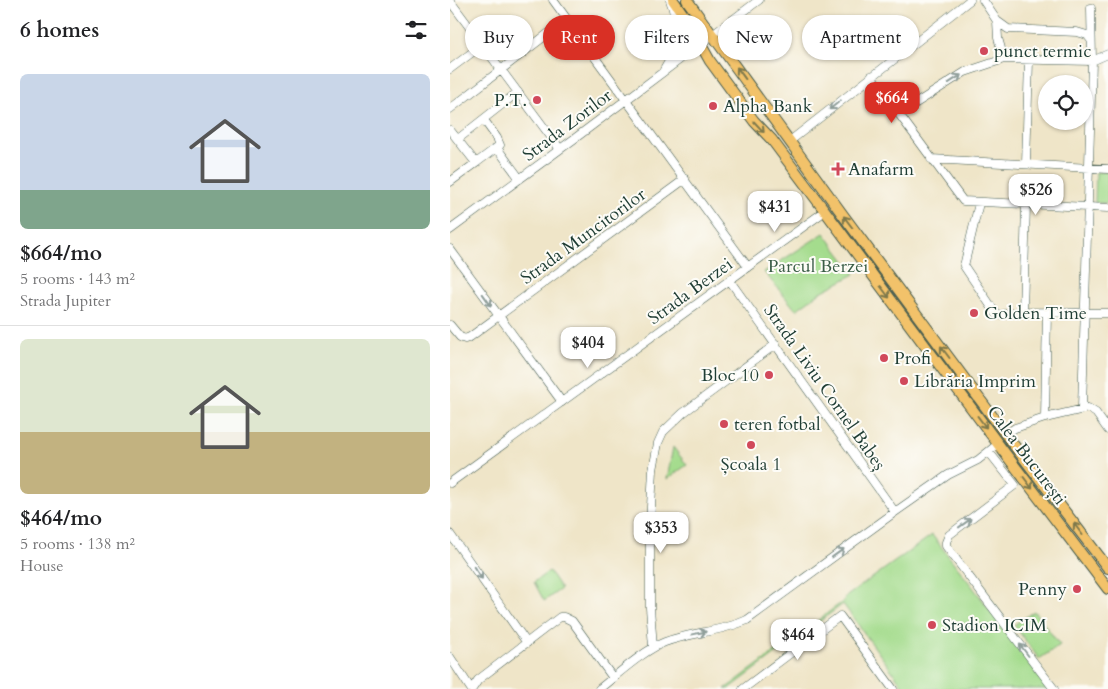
<!DOCTYPE html>
<meta charset="utf-8">
<style>
body{margin:0;font-family:Cardo,serif;background:#f2f2f2;color:#202124;height:100vh;display:flex;flex-direction:column;font-size:19px;white-space:nowrap}
*{box-sizing:border-box;margin:0}
p{font-size:16px;color:#757577}
.icon{flex:none;width:28px;height:28px;fill:none;stroke:currentColor;stroke-width:2;stroke-linecap:round;stroke-linejoin:round}
.map{position:relative;flex:1;overflow:hidden}
.side{display:flex;flex-direction:column;background:#fff;width:450px}
.side>*{flex:none}
.hud{position:absolute;left:15px;top:15px;width:475px;height:45px;display:flex;gap:10px}
.fabs{position:absolute;left:588px;top:75px;display:grid;gap:10px}
.fabs a{display:grid;place-items:center;width:55px;height:55px;border-radius:50%;background:#fff;box-shadow:0 1px 4px #0004;font-size:25px}
.price{position:absolute;translate:-50% -42px;padding:0 11px;border-radius:10px;background:#fff;color:#222;font-size:16px;line-height:32px;filter:drop-shadow(0 1px 2px #0008)}
.price::after{content:'';position:absolute;left:50%;top:30px;width:15px;height:11px;margin-left:-8px;background:inherit;clip-path:polygon(0 0,100% 0,50% 100%)}
.price.selected{background:#d93025;color:#fff}
ul{padding:0;list-style:none}
li{display:grid;align-content:center;gap:10px;height:265px;padding:0 20px}
li+li{border-top:1px solid #e0e0e0}
li span{display:grid;place-items:center;height:155px;border-radius:8px;color:#555}
li>.icon{margin-inline-start:auto}
span .icon{width:90px;height:90px;fill:#fffc;stroke-width:1}
li b{font-size:21px}
h2{display:flex;justify-content:space-between;align-items:center;height:60px;padding:0 20px;font-size:21px}
.tag{padding:0 18px;border-radius:22px;background:#fff;box-shadow:0 1px 4px #0004;font-size:18px;line-height:45px}
.tag.selected{background:#d93025;color:#fff}
main{display:flex;flex:1;min-height:0}
.map>svg:first-child{display:block}
.green{fill:#a4dc8d;stroke:#628c60}
.lines{fill:none;stroke-linecap:round;stroke-linejoin:round}
.minor-casing{stroke:#3e564a;stroke-width:9}
.major-casing{stroke:#3e564a;stroke-width:12}
.minor{stroke:#fff;stroke-width:8}
.major{stroke:#f2c26a;stroke-width:10}
.oneway{stroke:#7e794c}
.oneway2{stroke:#8f9e9a}
.poi-dot{fill:#d1495b;stroke:#fdfcf7;stroke-width:2}
.labels{text-anchor:middle;stroke-width:4;stroke-linejoin:round;paint-order:stroke}
.poi-label{font-size:18px;fill:#1f3d34;stroke:#fdfcf7;text-anchor:start}
.street-label{font-size:18px;fill:#1f3d34;stroke:#fdfcf7}
.park-label{font-size:18px;fill:#3a5d46;stroke:#fdfcf7}
</style>
<main>
<section class="side">
<h2>6 homes<svg class="icon" aria-label="filters" viewBox="0 0 24 24"><path d="M4 7h16M4 17h16"/><circle cx="9" cy="7" r="2"/><circle cx="15" cy="17" r="2"/></svg></h2>
<ul>
<li><span style="background:linear-gradient(#c9d6e8 75%,#7fa58c 0)"><svg class="icon" aria-label="home" viewBox="0 0 24 24"><path d="M3 11l9-7 9 7M6 9v11h12V9"/></svg></span><div><b>$664/mo</b><p>5 rooms · 143 m²</p><p>Strada Jupiter</p></div></li>
<li><span style="background:linear-gradient(#dfe7d0 60%,#c2b280 0)"><svg class="icon" aria-label="home" viewBox="0 0 24 24"><path d="M3 11l9-7 9 7M6 9v11h12V9"/></svg></span><div><b>$464/mo</b><p>5 rooms · 138 m²</p><p>House</p></div></li>
</ul>
</section>
<div class="map">
<svg width="658" height="689" viewBox="0 0 658 689">
<rect width="100%" height="100%" fill="#fdfcf7"/>
<filter id="ink" filterUnits="userSpaceOnUse"><feTurbulence type="fractalNoise" baseFrequency=".02" numOctaves="2"/><feDisplacementMap in="SourceGraphic" scale="10" xChannelSelector="R" yChannelSelector="G"/><feConvolveMatrix kernelMatrix="1 2 1 2 8 2 1 2 1" color-interpolation-filters="sRGB"/></filter>
<filter id="wash" filterUnits="userSpaceOnUse"><feTurbulence type="fractalNoise" baseFrequency=".0096" numOctaves="4" result="noise"/><feDisplacementMap in="SourceGraphic" scale="20" xChannelSelector="R" yChannelSelector="G"/><feGaussianBlur stdDeviation="1.12" result="paint"/><feColorMatrix in="noise" values="0 0 0 0 0 0 0 0 0 0 0 0 0 0 0 0 0 1.4 0 .05"/><feComposite in="paint" operator="in"/></filter>
<g filter="url(#wash)">
<rect width="100%" height="100%" fill="#efe5c8"/>
<!-- green -->
<path class="green" d="M646 172H658V203H645Z
M374 233 405 274 369 293 346 310 314 272Z
M223 447 237 465 217 479Z
M482 535 522 586 599 689H455L393 604 279 689H275L395 600 394 598Z
M99 571 111 589 94 601 84 582Z
M584 611 610 645 589 659 564 625Z"/>
</g>
<g filter="url(#ink)">
<g class="lines">
<defs>
<path id="minor" d="M103 0 298 267
M533 0 547 21 558 29 627 32 637 35 641 40
M0 1 110 149
M547 21 548 38 554 59
M0 69 32 45
M214 70C228 48 229 24 220 0
M421 76 513 201 658 208
M0 109 117 19
M449 114 515 72 554 59 642 61 658 54
M0 130 26 163 50 145 47 138 34 120
M8 139 68 92
M340 141 520 0
M47 148 70 179
M481 159 658 169
M576 164 579 60
M0 182 26 163
M529 203 514 266 547 315 573 312 658 313
M0 230 128 136 309 0
M0 249 112 402
M280 281 445 512
M573 312 576 205
M0 325 10 337 15 339 20 337 235 179
M632 408 642 61 641 8
M595 418 597 312
M556 434 565 428 595 418 638 408 646 413 658 430
M539 452 565 485 499 535 496 542V546L604 689
M0 483 375 211
M0 534 77 643
M203 647 200 608V525L203 470 208 443 213 432 233 413 326 344
M0 657 21 689
M22 689 28 680 110 617H114L122 621 163 678
M149 689C167 675 194 650 215 642 242 632 271 632 297 620L445 512 498 475 528 460 548 444
M293 689 390 616 443 689"/>
<path id="major" d="M223 0 237 20 260 61 304 121 322 140 375 211 554 452 658 589
M237 0 393 215 563 444 658 568"/>
</defs>
<!-- minor casing -->
<use href="#minor" class="minor-casing"/>
<!-- major casing -->
<use href="#major" class="major-casing"/>
<!-- minor -->
<use href="#minor" class="minor"/>
<!-- major -->
<use href="#major" class="major"/>
</g>
<!-- one-way arrows -->
<defs><path id="oneway-shaft" d="M-6 0H5M1.5-3L5.5 0L1.5 3" fill="none" stroke-width="1.6" stroke-linecap="round" stroke-linejoin="round" transform="scale(1.25)"/></defs>
<g class="oneway">
<use href="#oneway-shaft" transform="translate(291 73) rotate(-126)"/>
<use href="#oneway-shaft" transform="translate(309 127) rotate(47)"/>
<use href="#oneway-shaft" transform="translate(398 222) rotate(-127)"/>
<use href="#oneway-shaft" transform="translate(435 292) rotate(53)"/>
<use href="#oneway-shaft" transform="translate(495 352) rotate(-127)"/>
<use href="#oneway-shaft" transform="translate(532 422) rotate(53)"/>
<use href="#oneway-shaft" transform="translate(578 483) rotate(53)"/>
<use href="#oneway-shaft" transform="translate(628 529) rotate(-127)"/>
</g>
<g class="oneway2">
<use href="#oneway-shaft" transform="translate(505 79) rotate(-33)"/>
<use href="#oneway-shaft" transform="translate(385 105) rotate(141)"/>
<use href="#oneway-shaft" transform="translate(37 300) rotate(55)"/>
<use href="#oneway-shaft" transform="translate(515 523) rotate(-36)"/>
<use href="#oneway-shaft" transform="translate(388 553) rotate(-36)"/>
<use href="#oneway-shaft" transform="translate(28 573) rotate(55)"/>
<use href="#oneway-shaft" transform="translate(249 633) rotate(-12)"/>
<use href="#oneway-shaft" transform="translate(574 650) rotate(-127)"/>
</g>
</g>
<!-- markers -->
<g class="poi-dot">
<circle cx="534" cy="51" r="5"/>
<circle cx="87" cy="100" r="5"/>
<circle cx="263" cy="106" r="5"/>
<path d="M385.5 161.5h5v5h5v5h-5v5h-5v-5h-5v-5h5z"/>
<circle cx="524" cy="313" r="5"/>
<circle cx="434" cy="358" r="5"/>
<circle cx="319" cy="375" r="5"/>
<circle cx="454" cy="381" r="5"/>
<circle cx="274" cy="424" r="5"/>
<circle cx="301" cy="445" r="5"/>
<circle cx="627" cy="589" r="5"/>
<circle cx="482" cy="625" r="5"/>
</g>
<g class="labels">
<!-- poi labels -->
<g class="poi-label">
<text x="544" y="57">punct termic</text>
<text x="77" y="106" text-anchor="end">P.T.</text>
<text x="273" y="112">Alpha Bank</text>
<text x="398" y="175">Anafarm</text>
<text x="534" y="319">Golden Time</text>
<text x="444" y="364">Profi</text>
<text x="309" y="381" text-anchor="end">Bloc 10</text>
<text x="464" y="387">Librăria Imprim</text>
<text x="284" y="430">teren fotbal</text>
<text x="301" y="470" text-anchor="middle">Școala 1</text>
<text x="617" y="595" text-anchor="end">Penny</text>
<text x="492" y="631">Stadion ICIM</text>
</g>
<!-- street labels -->
<g class="street-label">
<text transform="translate(117 125) rotate(-37)" y="6">Strada Zorilor</text>
<text transform="translate(133 236) rotate(-36)" y="6">Strada Muncitorilor</text>
<text transform="translate(240 291) rotate(-36)" y="6">Strada Berzei</text>
<text transform="translate(375 387) rotate(55)" y="6">Strada Liviu Cornel Babeș</text>
<text transform="translate(577 455) rotate(53)" y="6">Calea București</text>
</g>
<!-- park labels -->
<g class="park-label">
<text x="368" y="272">Parcul Berzei</text>
</g>
</g>
</svg>
<div class="fabs">
<a><svg class="icon" aria-label="locate" viewBox="0 0 24 24"><circle cx="12" cy="12" r="6"/><path d="M12 2v4M12 18v4M2 12h4M18 12h4"/></svg></a>
</div>
<b class="price selected" style="left:442px;top:124px">$664</b>
<b class="price" style="left:586px;top:216px">$526</b>
<b class="price" style="left:325px;top:233px">$431</b>
<b class="price" style="left:138px;top:369px">$404</b>
<b class="price" style="left:211px;top:554px">$353</b>
<b class="price" style="left:348px;top:661px">$464</b>
<div class="hud">
<a class="tag">Buy</a>
<a class="tag selected">Rent</a>
<a class="tag">Filters</a>
<a class="tag">New</a>
<a class="tag">Apartment</a>
</div>
</div>
</main>
